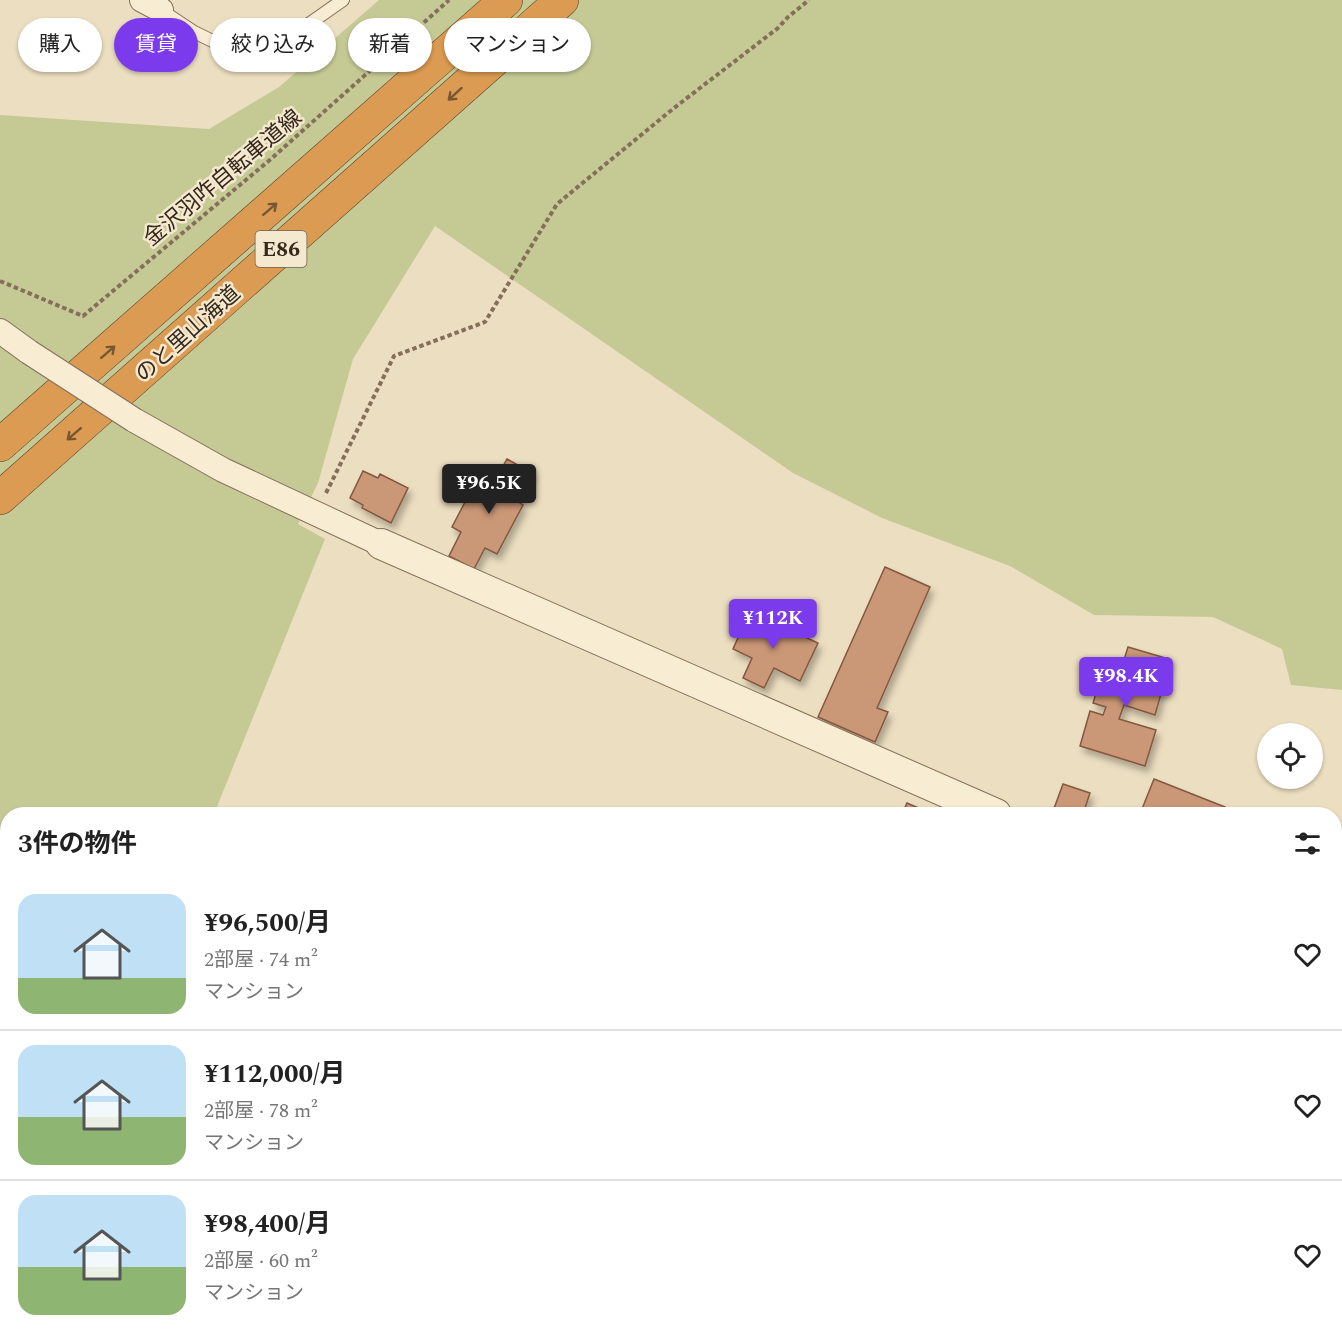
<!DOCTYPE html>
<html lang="ja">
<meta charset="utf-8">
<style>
body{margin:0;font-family:Spectral,"Noto Sans JP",serif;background:#f2f2f2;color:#222;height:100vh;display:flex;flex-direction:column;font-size:22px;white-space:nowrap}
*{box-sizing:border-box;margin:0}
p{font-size:20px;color:#767676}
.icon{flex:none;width:33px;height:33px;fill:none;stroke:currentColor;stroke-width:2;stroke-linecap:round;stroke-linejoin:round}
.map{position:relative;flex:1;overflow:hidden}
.drawer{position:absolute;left:0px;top:807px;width:1342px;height:536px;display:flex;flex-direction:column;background:#fff;border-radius:24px 24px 0 0;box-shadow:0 2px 4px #0004}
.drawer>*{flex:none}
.banner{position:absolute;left:18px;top:18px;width:600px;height:54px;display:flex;gap:12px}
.buttons{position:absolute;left:1257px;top:723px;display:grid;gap:12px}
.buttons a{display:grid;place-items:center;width:66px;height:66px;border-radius:50%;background:#fff;box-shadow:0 2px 4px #0004;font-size:30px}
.price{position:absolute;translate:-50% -51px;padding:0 14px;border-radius:6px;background:#7c3aed;color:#fff;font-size:20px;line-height:39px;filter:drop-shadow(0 2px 3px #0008)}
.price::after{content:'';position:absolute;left:50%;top:36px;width:18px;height:14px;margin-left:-9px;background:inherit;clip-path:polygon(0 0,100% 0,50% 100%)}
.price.selected{background:#222;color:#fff}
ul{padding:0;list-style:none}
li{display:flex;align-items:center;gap:18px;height:150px;padding:0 18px}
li+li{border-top:2px solid #e0e0e0}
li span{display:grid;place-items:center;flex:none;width:168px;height:120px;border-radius:18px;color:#555}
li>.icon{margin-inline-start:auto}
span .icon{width:72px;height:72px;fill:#fffc;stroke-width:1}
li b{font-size:26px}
h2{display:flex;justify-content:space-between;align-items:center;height:72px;padding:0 18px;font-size:26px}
.pill{padding:0 21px;border-radius:27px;background:#fff;box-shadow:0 2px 4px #0004;font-size:21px;line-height:54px}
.pill.selected{background:#7c3aed;color:#fff}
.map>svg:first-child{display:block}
.green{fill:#c5ca95}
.building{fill:#ca9777;stroke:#83583f;stroke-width:1.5;filter:url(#shadow)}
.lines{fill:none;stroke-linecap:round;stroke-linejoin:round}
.service-casing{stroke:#856f59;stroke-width:14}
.minor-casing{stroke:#856f59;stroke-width:26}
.tertiary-casing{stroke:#856f59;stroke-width:32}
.motorway-casing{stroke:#533d2d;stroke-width:34}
.path{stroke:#856f59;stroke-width:4;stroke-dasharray:4.5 3;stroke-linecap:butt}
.service{stroke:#f8ecd3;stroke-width:12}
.minor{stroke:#f8ecd3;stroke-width:24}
.tertiary{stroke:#f8ecd3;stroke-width:30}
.motorway{stroke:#db9b52;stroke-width:33}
.minor-bridge-casing{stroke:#856f59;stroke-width:26;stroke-linecap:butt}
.minor-bridge{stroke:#f8ecd3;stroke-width:24}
.oneway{stroke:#775632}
.labels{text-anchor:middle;stroke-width:5;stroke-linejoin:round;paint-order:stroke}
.shield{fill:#f4e8cf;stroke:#6e6252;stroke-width:1.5}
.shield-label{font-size:21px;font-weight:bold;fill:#35281d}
.street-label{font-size:22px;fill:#35281d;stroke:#f4e8cf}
</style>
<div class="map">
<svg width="1342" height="1342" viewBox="0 0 1342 1342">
<defs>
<filter id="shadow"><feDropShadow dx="3.5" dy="6" stdDeviation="3" flood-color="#0004"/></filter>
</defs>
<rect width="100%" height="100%" fill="#ecdec0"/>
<!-- green -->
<path class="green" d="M379 0H1342V690L1291 685 1282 649 1213 617 1094 615 1010 566 882 518 793 473 435 226 353 359 318 483 298 524 325 539 214 814H8V1327L6 1332 7 1333 8 1335H12L26 1342H0V115L209 129 279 87Z"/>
<!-- building -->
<path class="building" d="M507 459 532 473 517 501 523 505 497 554 485 548 474 569 449 556 461 532 452 527 475 483 489 491Z
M363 471 378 478 380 474 408 488 391 523 362 508 363 505 350 498Z
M885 567 930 587 877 708 888 712 875 742 818 717Z
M750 611 818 643 800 681 774 668 764 688 743 678 752 658 733 649Z
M1128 647 1169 659 1162 682 1144 676 1141 683 1162 690 1155 715 1124 705 1119 719 1156 730 1145 766 1080 746 1090 711 1103 715 1106 707 1093 703 1103 671 1119 676Z
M1154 779 1225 807 1223 814H1140Z
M1063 784 1090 793 1083 814H1052Z
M907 803 932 814H902Z
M939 809 951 814H937Z
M830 1335H847L844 1342H827Z
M879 1335H1005L1021 1342H895Z
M1063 1335H1117L1114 1342H1060Z"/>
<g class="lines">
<defs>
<path id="service" d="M161 10 194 32 233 51 266 54 343 0
M1216 1342 1214 1339 1216 1335"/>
<path id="minor" d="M142 0 161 10
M0 331 29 352
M134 420 223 470 381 544"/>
<path id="tertiary" d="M381 544 996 814
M1335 962 1342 965"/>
<path id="motorway" d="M0 445 506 0
M0 498 562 0"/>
</defs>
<!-- service casing -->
<use href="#service" class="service-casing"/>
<!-- minor casing -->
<use href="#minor" class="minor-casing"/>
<!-- tertiary casing -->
<use href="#tertiary" class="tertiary-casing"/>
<!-- motorway casing -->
<use href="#motorway" class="motorway-casing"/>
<!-- path -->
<path class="path" d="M0 281 83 316 271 159 449 0
M326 493 394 356 485 322 557 204 674 108 778 28 788 17 809 0"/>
<!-- service -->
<use href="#service" class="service"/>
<!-- minor -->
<use href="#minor" class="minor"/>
<!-- tertiary -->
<use href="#tertiary" class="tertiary"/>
<!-- motorway -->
<use href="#motorway" class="motorway"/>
<defs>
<path id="minor-bridge" d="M29 352 134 420"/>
</defs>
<!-- minor-bridge casing -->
<use href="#minor-bridge" class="minor-bridge-casing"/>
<!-- minor-bridge -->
<use href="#minor-bridge" class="minor-bridge"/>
</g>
<!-- one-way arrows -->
<defs><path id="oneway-shaft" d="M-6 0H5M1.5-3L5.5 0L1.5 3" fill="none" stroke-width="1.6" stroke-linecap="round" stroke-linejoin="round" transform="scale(1.5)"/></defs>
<g class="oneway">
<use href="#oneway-shaft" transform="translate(455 94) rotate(138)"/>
<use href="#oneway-shaft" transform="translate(270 209) rotate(-41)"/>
<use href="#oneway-shaft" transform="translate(108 352) rotate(-41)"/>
<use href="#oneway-shaft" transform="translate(74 434) rotate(139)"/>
</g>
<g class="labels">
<!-- shield labels -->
<rect class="shield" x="255.5" y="231" width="51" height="36" rx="4.5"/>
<g class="shield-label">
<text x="281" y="256">E86</text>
</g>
<!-- street labels -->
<g class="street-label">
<text transform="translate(222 177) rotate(-40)" y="8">金沢羽咋自転車道線</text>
<text transform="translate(187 333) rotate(-42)" y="8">のと里山海道</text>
</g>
</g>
</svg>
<div class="buttons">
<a><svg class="icon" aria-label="locate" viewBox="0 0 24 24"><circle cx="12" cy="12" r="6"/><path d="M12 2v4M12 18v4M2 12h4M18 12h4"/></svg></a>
</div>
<b class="price selected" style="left:489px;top:515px">¥96.5K</b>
<b class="price" style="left:773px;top:650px">¥112K</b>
<b class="price" style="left:1126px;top:708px">¥98.4K</b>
<div class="banner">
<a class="pill">購入</a>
<a class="pill selected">賃貸</a>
<a class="pill">絞り込み</a>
<a class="pill">新着</a>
<a class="pill">マンション</a>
</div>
<section class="drawer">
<h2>3件の物件<svg class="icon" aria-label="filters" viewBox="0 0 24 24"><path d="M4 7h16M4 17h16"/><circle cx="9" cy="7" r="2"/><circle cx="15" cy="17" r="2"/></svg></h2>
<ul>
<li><span style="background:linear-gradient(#bfe0f5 70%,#8fb573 0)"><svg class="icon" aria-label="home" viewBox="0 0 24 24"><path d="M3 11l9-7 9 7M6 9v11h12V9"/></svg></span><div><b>¥96,500/月</b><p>2部屋 · 74 m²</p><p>マンション</p></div><svg class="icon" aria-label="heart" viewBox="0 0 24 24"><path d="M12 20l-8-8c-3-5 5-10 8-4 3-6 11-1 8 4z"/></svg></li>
<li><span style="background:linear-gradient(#bfe0f5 60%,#8fb573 0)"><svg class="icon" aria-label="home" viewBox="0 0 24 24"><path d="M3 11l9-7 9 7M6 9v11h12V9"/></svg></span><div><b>¥112,000/月</b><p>2部屋 · 78 m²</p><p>マンション</p></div><svg class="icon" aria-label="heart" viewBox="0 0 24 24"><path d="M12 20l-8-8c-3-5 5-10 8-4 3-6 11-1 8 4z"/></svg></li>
<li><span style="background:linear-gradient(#bfe0f5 60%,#8fb573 0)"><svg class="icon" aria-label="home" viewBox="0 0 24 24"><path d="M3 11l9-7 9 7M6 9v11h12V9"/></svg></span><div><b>¥98,400/月</b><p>2部屋 · 60 m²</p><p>マンション</p></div><svg class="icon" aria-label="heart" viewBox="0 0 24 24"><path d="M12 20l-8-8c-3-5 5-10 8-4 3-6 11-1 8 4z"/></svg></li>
</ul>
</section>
</div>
